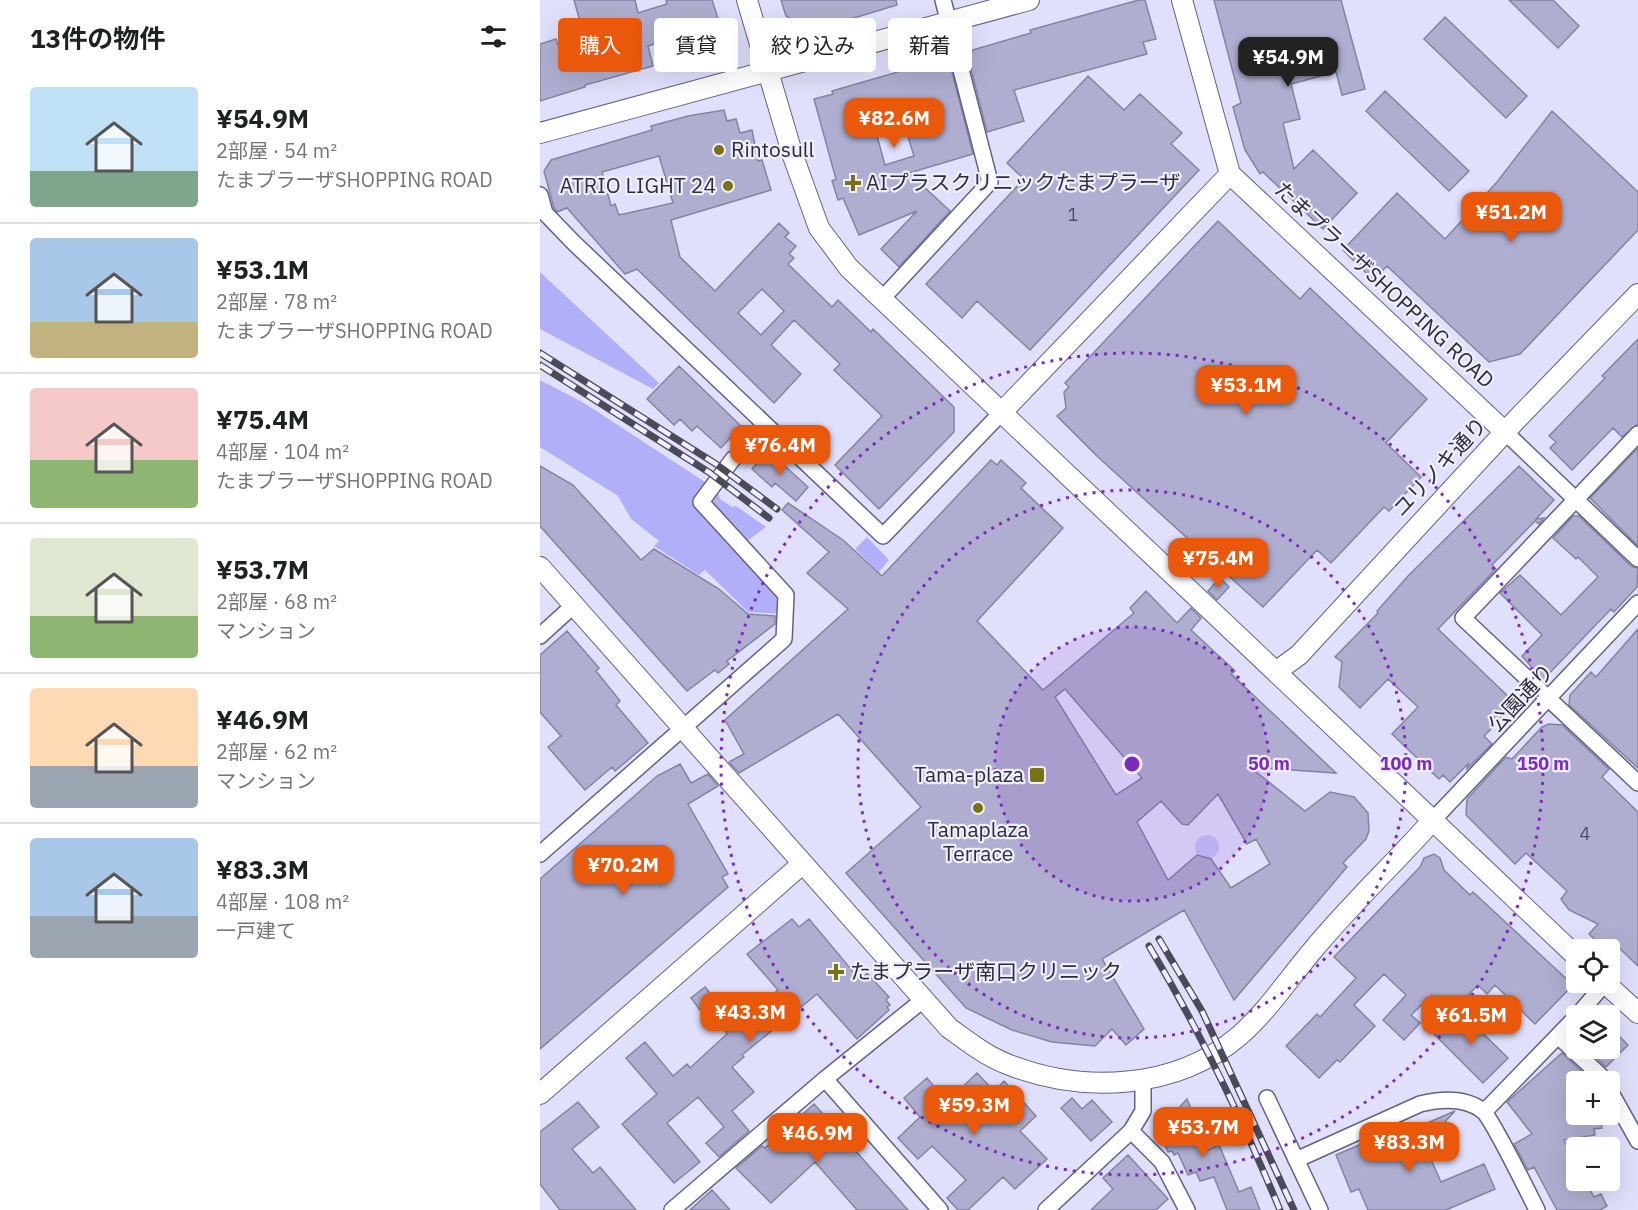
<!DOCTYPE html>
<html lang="ja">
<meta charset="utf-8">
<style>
body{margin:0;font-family:"IBM Plex Sans","Noto Sans JP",sans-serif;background:#f2f2f2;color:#202124;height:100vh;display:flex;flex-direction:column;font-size:22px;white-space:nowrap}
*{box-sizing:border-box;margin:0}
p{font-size:20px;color:#757577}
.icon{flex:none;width:33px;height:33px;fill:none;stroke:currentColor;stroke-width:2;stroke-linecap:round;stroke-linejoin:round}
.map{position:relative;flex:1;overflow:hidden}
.details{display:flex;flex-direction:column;background:#fff;width:540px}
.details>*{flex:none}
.hud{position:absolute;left:18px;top:18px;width:570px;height:54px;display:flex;gap:12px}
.controls{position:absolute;left:1026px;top:939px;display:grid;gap:12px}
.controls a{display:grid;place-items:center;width:54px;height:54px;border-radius:6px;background:#fff;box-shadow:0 6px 24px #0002;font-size:30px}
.price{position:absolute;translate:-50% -51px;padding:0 14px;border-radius:12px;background:#ea580c;color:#fff;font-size:20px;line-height:39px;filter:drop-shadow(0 2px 3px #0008)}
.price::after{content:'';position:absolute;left:50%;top:36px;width:18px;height:14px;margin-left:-9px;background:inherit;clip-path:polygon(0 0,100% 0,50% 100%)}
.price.current{background:#222;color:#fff}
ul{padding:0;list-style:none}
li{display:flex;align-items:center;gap:18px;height:150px;padding:0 30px}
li+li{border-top:2px solid #e0e0e0}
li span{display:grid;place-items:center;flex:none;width:168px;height:120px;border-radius:6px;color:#555}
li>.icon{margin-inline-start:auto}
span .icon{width:72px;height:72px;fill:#fffc;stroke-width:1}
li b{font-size:26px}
h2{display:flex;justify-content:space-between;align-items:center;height:72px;padding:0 30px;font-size:26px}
.pill{padding:0 21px;border-radius:6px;background:#fff;box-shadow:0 6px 24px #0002;font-size:21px;line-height:54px}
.pill.current{background:#ea580c;color:#fff}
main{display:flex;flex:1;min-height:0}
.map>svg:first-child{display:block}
.green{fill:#b2aff9}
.water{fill:#c5c4f8}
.building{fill:#afaed0;stroke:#8383a3;stroke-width:1.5;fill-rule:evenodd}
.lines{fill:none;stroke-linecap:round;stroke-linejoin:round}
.minor-casing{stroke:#636281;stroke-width:18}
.tertiary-casing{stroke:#636281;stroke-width:22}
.minor{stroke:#fff;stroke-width:15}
.tertiary{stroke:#fff;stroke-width:20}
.rail-casing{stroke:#4a4a59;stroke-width:7}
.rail{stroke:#eeeefd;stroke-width:4.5;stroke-dasharray:14;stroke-linecap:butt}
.ring{fill:none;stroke:#7b2cbf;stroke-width:3;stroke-dasharray:3 6}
.poi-dot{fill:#777214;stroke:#eeeefd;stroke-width:2}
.labels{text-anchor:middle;stroke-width:4.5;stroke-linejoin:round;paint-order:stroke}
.number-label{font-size:18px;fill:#4e4e60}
.poi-label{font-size:21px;fill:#2e2e3b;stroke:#eeeefd;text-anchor:start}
.street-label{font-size:21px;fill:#2e2e3b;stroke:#eeeefd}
.centre{fill:#7b2cbf;stroke:#eeeefd;stroke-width:3}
.ring-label{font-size:18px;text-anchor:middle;font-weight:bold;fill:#7b2cbf;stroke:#eeeefd;stroke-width:4.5;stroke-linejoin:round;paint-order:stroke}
</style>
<main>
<section class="details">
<h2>13件の物件<svg class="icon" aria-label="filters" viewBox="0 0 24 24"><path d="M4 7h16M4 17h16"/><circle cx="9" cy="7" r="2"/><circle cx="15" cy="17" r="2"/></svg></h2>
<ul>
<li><span style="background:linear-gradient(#bfe0f5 70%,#7fa58c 0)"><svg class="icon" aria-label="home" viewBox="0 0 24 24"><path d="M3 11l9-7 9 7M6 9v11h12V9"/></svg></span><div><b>¥54.9M</b><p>2部屋 · 54 m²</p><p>たまプラーザSHOPPING ROAD</p></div></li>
<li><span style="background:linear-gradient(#a9c7e8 70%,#c2b280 0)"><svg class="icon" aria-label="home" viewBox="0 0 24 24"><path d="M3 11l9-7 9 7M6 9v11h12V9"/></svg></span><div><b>¥53.1M</b><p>2部屋 · 78 m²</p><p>たまプラーザSHOPPING ROAD</p></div></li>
<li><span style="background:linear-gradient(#f6c9c9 60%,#8fb573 0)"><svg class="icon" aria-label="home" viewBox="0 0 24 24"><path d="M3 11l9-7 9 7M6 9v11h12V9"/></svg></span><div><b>¥75.4M</b><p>4部屋 · 104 m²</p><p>たまプラーザSHOPPING ROAD</p></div></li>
<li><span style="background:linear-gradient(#dfe7d0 65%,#8fb573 0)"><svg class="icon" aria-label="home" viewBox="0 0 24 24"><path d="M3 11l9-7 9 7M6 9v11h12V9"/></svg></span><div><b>¥53.7M</b><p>2部屋 · 68 m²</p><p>マンション</p></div></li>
<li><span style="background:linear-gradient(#ffd9b3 65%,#9aa5b1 0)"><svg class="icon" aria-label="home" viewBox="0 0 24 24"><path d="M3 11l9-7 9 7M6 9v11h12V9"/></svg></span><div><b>¥46.9M</b><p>2部屋 · 62 m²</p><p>マンション</p></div></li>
<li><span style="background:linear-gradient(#a9c7e8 65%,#9aa5b1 0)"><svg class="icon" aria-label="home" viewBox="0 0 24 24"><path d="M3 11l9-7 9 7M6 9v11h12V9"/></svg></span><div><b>¥83.3M</b><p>4部屋 · 108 m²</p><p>一戸建て</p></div></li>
</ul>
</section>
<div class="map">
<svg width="1098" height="1210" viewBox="0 0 1098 1210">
<rect width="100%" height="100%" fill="#e0e0fc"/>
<!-- green -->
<path class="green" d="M0 272 119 383 113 389 0 329Z
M0 380 44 403 165 482 156 501 242 596V614L208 612 165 570 159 575 114 546 119 541 91 519 78 496 0 447Z
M178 492 180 499 192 507 196 506 226 527 206 542 170 501Z
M327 537 349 560 339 572 315 549Z"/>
<!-- water -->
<path class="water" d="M655 847a12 12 0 1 1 24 0a12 12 0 1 1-24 0Z"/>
<!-- building -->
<path class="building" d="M34 0H95L98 13 127 4 126 0H172L184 37 176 51 158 58 144 50 140 36 108 46 113 66 45 85V87L0 101V44L16 39 23 62 49 54Z
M241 0H356L357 5 271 31 246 16Z
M599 0H605L616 39 603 42 607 54 474 90 484 121 447 132 428 57 433 50 491 33 490 30Z
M674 0H801L825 89 802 95 796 72 751 84 760 119 743 123 754 169 773 150 817 193 783 229 726 175 723 172 720 174 705 150 693 107 701 103Z
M969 0H1013L1039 26 1018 48Z
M905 17 987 96 966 118 884 39Z
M399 60 412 72 433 154 369 173 410 211 359 267 341 249 377 211 319 235 303 198 298 200 292 181 296 179 274 99 293 94 292 91ZM360 111 374 156 345 165 332 118Z
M548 76 584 110 600 94 642 133 631 144 659 170 490 350 437 301 422 318 386 284 484 179 467 163Z
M845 91 929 171 909 191 826 111Z
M184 110 187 121 196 119 200 133 212 130 218 161 222 160 231 190 131 220 140 257 175 291 239 223 249 233 245 237 256 246 249 254 254 258 248 264 292 307 298 300 331 332 333 329 414 407V432L339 509 295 465 342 416 294 370 300 364 254 320 231 345 261 374 234 403 97 269 85 274 27 208 17 212 14 208 4 171 11 160 112 130 111 126 148 116ZM119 156 133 203 79 215 75 204 71 206 62 172ZM222 289 244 311 221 335 198 313Z
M1012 111 1098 192V230L980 354 949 362 847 266 833 280 803 250 857 193 905 239 957 182Z
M678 221 760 299 770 288 887 399 846 443 881 477 849 511 844 507 791 563 777 550 723 607 558 457 517 416 526 408 524 392 529 387 525 383Z
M1098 339V424L1082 437 1073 428 1032 470 1010 448 1016 442 1009 436 1065 378 1062 376Z
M139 366 201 426 181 448 157 426 152 431 140 419 134 425 107 399Z
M1098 448V546L1050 498Z
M228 451 268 487 256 501 235 483 232 487 212 469Z
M451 460 457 465 461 460 486 483 481 488 523 528 437 621 503 690 594 613 590 608 606 591 637 623 651 608 661 618 651 630 695 671 691 674 796 773 710 767 765 811 790 792 814 797 828 813 829 831 826 839 803 863 807 867 694 1000 644 910 562 959 604 1029 586 1045 572 1029 555 1046 512 1042 472 1030 426 1008 306 873 381 807 298 714 199 773 189 762 204 754 185 720 308 609 267 573 289 552 242 510 248 503 303 540 342 576ZM525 689 602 778 576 795 515 697ZM678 794 707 844 716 839 730 864 691 888 671 859 657 855 628 880 597 822 621 801 642 824 648 825Z
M0 466 33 485 101 560 114 549 179 589 208 614 235 616V624L187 661 189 664 178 673 175 670 147 691 0 526Z
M979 466 1014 500 996 519 1004 518 999 524 995 521 952 565 956 569 898 629 976 704 944 736 952 744 927 769 928 764 910 782 903 775 899 779 852 734 878 707 848 679 820 708 799 687 802 662 795 657 838 613 837 611 868 576Z
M1033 516H1039L1091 566 1098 568 1097 587 1074 612 1071 609 1003 680 982 656 1002 635 960 593 980 575 1021 615 1058 577 1038 557 1036 559 1013 538Z
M680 578 689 587 677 600 668 591Z
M1098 629V768L1029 705 1030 695 1051 672 1056 677Z
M27 631 59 668 56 671 80 701 76 705 108 743 75 771 72 767 45 790 8 747 21 736 0 712V655Z
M1009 724 1022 725 1069 769 1062 777 1098 812V966L1077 946 1074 950H1066L1049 934 1058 924 1029 910 1021 899 1027 891 986 853 975 864 926 815 927 799 966 757 972 759 1002 727Z
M140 764 151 783 168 774 178 786 148 804 188 874 182 877 188 887 0 1049V879L117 776Z
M894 854 900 858 904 870 930 895 933 892 1033 985 995 1024 955 985 947 994 938 985 910 1013 892 995 871 1015 880 1023 864 1040 843 1020 866 995 844 974 814 1005 835 1026 800 1062 797 1060 779 1078 746 1046 777 1014 780 1017 816 978 794 957 880 867 884 858Z
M252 919 259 927 269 919 320 980 327 973 349 997 346 1000 350 1005 347 1007 349 1010 317 1039 277 994 202 1055 204 1057 192 1067 214 1092 192 1111 209 1131 179 1157 166 1143 184 1127 158 1097 127 1123 160 1162 134 1183 82 1124 117 1094 86 1058 105 1042 133 1076 147 1064 150 1068 187 1034 185 1031 238 990 207 954Z
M165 987 174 998 160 1010 151 998Z
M919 1010 968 1058 943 1083 894 1034Z
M1070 1027 1088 1045 1066 1067 1046 1048H1070Z
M1022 1053 1052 1081 1036 1082V1114H1060L1062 1128 1054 1129 1055 1135 1024 1140 1036 1165V1180H1045L1054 1197 1061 1194 1067 1206 1060 1210H1017L994 1167 988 1170 974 1144 992 1134 967 1102Z
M437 1073 454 1091 464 1081 496 1116 480 1131 507 1159 475 1189 463 1177 428 1210H418L407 1198 426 1180 392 1146 378 1159 358 1138 380 1117 364 1098 387 1078 407 1102Z
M532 1098 542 1109 552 1100 572 1122 551 1141 521 1108Z
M647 1099 668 1150 679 1145 699 1192 711 1187 720 1210H687L674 1177 660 1181 656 1172 648 1175 638 1153 634 1155 632 1151 628 1152 617 1125 631 1117Z
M38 1102 59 1127 32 1149 53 1173 60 1167 96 1210H20L0 1184V1132Z
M274 1104 368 1210H317L275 1162 231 1203 196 1168 222 1146 225 1148Z
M915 1111 892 1136 903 1149 889 1155 901 1182 944 1164 955 1189 906 1210H828L819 1189 811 1192 796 1155 840 1136 843 1142Z
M588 1155 628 1199 616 1210H551L573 1189 563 1178Z
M172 1190 190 1210H150Z"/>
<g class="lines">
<defs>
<path id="minor" d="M0 195 5 213 34 243 343 536 462 412
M341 300 450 182 403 0
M965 432 1098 559
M1098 434 923 618 1098 783
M0 636 34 605
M893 820 1098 603
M0 854 244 639 246 595 161 502 193 459
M1037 1016 1065 983
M1019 1037 1060 1075 1064 1082
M285 1079 400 1210
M1070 1091 1098 1141
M727 1098 780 1210
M944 1112 1036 1017
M591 1131 622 1162 647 1210
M756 1160 880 1104C901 1099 925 1097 943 1111 952 1119 989 1194 997 1210
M132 1210 285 1079 383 1000
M506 1210 591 1131 603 1111V1081"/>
<path id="tertiary" d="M207 0 253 156 279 228 309 268 1036 956
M642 0 690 174 965 432
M0 133 489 0
M462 412 690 174
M0 567 409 1028C427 1041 446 1056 467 1064 542 1094 636 1090 699 1036 727 1012 749 978 773 950 810 905 854 864 893 820
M737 671 759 655 977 419 1098 294
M1064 982 1098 1013
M0 1094 262 864"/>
</defs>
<!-- minor casing -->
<use href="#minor" class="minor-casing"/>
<!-- tertiary casing -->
<use href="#tertiary" class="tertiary-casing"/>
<!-- minor -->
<use href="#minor" class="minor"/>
<!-- tertiary -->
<use href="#tertiary" class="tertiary"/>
<defs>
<path id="rail" d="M0 353 176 464 237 509
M0 365 170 473 229 518
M619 939 662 1011 754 1210
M609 946C660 1031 702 1119 740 1210"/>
</defs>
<!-- rail casing -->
<use href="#rail" class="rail-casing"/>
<!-- rail -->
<use href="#rail" class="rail"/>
</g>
<!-- distance rings -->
<circle cx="592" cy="764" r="137" fill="#7b2cbf" fill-opacity=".12"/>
<g class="ring">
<circle cx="592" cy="764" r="137"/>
<circle cx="592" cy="764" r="274"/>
<circle cx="592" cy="764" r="411"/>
</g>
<!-- markers -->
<g class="poi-dot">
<circle cx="179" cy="150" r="6"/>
<path d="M310 174h6v6h6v6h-6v6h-6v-6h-6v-6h6z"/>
<circle cx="188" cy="186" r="6"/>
<rect x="489" y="767" width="16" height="16" rx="3"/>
<circle cx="438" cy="808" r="6"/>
<path d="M293 963h6v6h6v6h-6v6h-6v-6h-6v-6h6z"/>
</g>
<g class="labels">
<!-- number labels -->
<g class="number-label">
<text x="533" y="221">1</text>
<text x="1045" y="840">4</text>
</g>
<!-- poi labels -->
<g class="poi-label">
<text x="191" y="157">Rintosull</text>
<text x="326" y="190">AIプラスクリニックたまプラーザ</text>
<text x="176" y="193" text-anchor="end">ATRIO LIGHT 24</text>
<text x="484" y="782" text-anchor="end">Tama-plaza</text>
<text x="438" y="837" text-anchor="middle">Tamaplaza<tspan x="438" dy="24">Terrace</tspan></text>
<text x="310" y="979">たまプラーザ南口クリニック</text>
</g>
<!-- street labels -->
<g class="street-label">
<text transform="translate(844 285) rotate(43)" y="7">たまプラーザSHOPPING ROAD</text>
<text transform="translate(900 467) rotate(-47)" y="7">ユリノキ通り</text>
<text transform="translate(981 698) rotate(-47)" y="7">公園通り</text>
</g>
</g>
<circle cx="592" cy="764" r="9" class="centre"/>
<g class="ring-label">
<text x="729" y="770">50 m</text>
<text x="866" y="770">100 m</text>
<text x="1003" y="770">150 m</text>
</g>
</svg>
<div class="controls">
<a><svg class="icon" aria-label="locate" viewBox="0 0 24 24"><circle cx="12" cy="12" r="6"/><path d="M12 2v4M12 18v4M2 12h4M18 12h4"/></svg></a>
<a><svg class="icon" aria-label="layers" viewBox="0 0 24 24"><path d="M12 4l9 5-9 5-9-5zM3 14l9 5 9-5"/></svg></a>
<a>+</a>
<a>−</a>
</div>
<b class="price current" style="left:748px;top:88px">¥54.9M</b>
<b class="price" style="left:354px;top:149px">¥82.6M</b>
<b class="price" style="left:971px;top:243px">¥51.2M</b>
<b class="price" style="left:706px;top:416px">¥53.1M</b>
<b class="price" style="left:240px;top:476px">¥76.4M</b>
<b class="price" style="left:678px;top:589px">¥75.4M</b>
<b class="price" style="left:83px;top:896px">¥70.2M</b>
<b class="price" style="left:210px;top:1043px">¥43.3M</b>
<b class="price" style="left:931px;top:1046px">¥61.5M</b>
<b class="price" style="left:434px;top:1136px">¥59.3M</b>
<b class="price" style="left:663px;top:1158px">¥53.7M</b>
<b class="price" style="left:277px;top:1164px">¥46.9M</b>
<b class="price" style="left:869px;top:1173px">¥83.3M</b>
<div class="hud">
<a class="pill current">購入</a>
<a class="pill">賃貸</a>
<a class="pill">絞り込み</a>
<a class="pill">新着</a>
</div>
</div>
</main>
